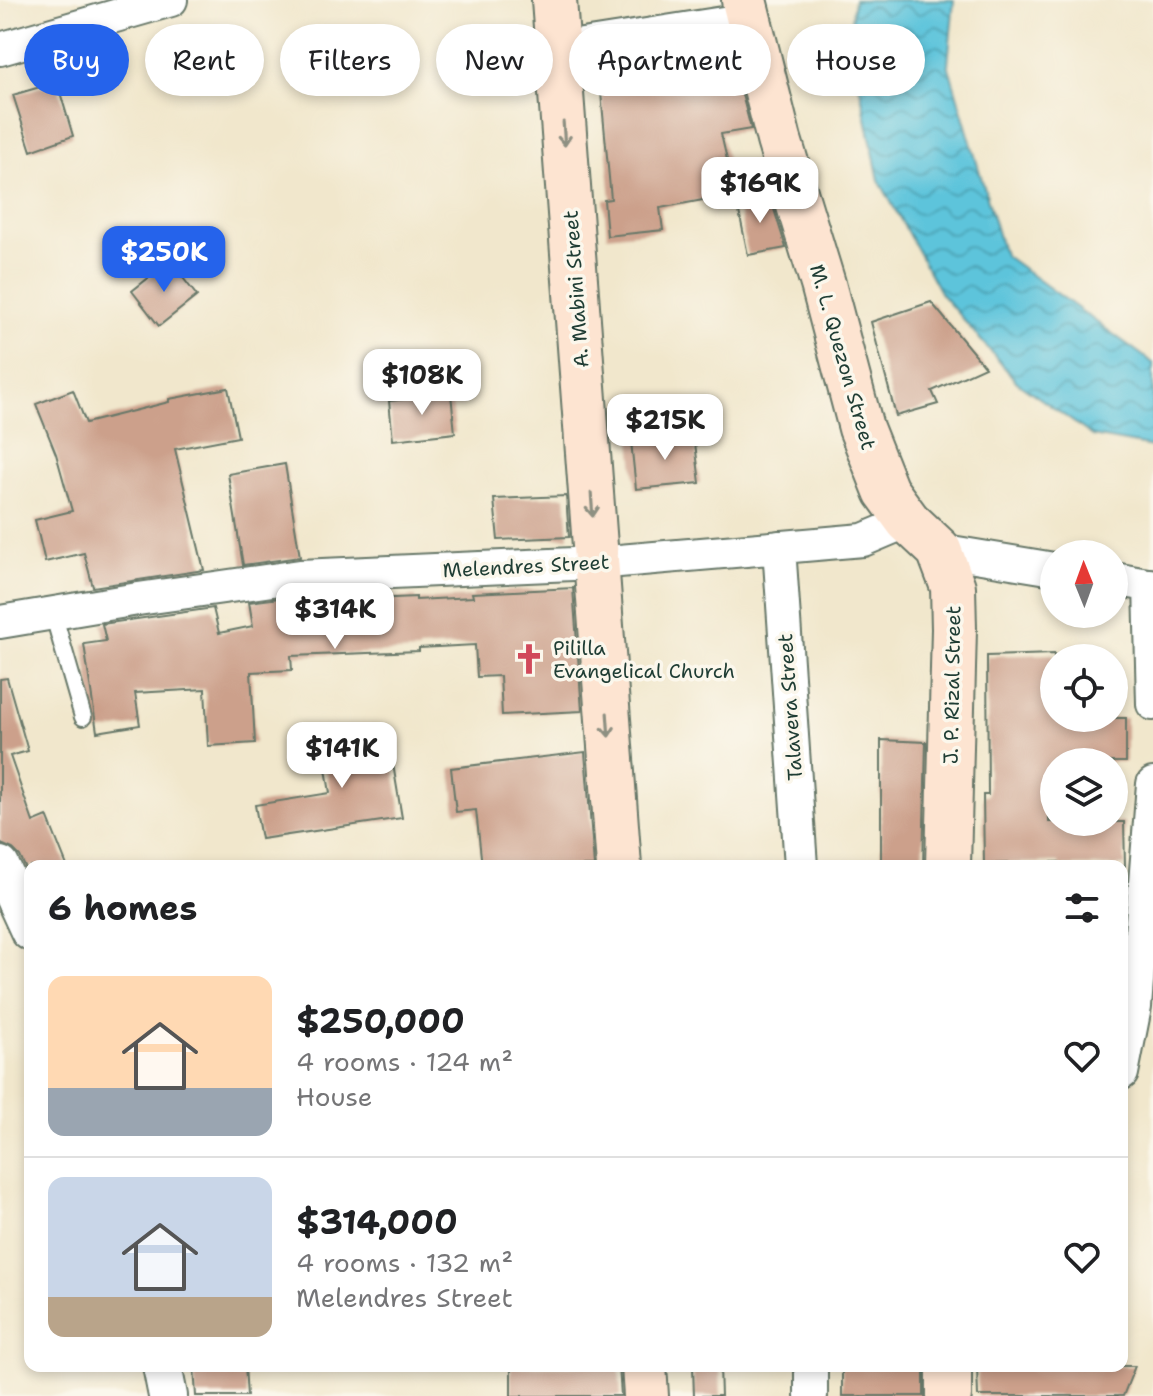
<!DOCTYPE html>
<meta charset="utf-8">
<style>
body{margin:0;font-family:"Shantell Sans",sans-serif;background:#f6f6f6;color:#202124;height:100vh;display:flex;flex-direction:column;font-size:30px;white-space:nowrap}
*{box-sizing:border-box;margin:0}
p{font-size:26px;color:#757577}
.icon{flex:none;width:44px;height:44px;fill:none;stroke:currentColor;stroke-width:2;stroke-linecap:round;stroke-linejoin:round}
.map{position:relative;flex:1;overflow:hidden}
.panel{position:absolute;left:24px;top:860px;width:1104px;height:512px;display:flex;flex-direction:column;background:#fff;border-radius:16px;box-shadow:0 4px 12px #0003}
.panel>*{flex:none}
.banner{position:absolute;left:24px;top:24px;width:1106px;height:72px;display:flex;gap:16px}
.needle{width:52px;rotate:359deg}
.tools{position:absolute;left:1040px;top:540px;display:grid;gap:16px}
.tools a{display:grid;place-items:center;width:88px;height:88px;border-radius:50%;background:#fff;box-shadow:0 4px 12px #0003;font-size:40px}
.price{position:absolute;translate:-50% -68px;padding:0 18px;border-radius:16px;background:#fff;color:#222;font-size:26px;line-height:52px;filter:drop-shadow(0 2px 4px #0008)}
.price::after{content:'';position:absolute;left:50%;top:48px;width:24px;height:18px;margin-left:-12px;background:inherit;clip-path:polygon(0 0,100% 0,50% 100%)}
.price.selected{background:#2563eb;color:#fff}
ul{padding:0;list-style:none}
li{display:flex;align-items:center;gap:24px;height:200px;padding:0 24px}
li+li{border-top:2px solid #e0e0e0}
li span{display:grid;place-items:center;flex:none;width:224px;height:160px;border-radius:16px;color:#555}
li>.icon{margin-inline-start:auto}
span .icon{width:96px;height:96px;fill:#fffc;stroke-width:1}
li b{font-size:34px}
h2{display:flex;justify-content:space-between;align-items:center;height:96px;padding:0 24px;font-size:34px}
.pill{padding:0 28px;border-radius:36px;background:#fff;box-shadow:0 4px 12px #0003;font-size:28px;line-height:72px}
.pill.selected{background:#2563eb;color:#fff}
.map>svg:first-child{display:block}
.water{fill:url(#water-waves);stroke:#3e8088;stroke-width:2}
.building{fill:#cca08b}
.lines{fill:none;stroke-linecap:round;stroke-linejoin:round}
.service-casing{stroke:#687869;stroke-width:20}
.minor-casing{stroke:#687869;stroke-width:36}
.tertiary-casing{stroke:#687869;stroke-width:42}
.secondary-casing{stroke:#687869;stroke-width:48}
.service{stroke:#fff;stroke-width:16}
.minor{stroke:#fff;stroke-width:32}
.tertiary{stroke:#fff;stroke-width:38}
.secondary{stroke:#fde4d1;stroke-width:44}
.oneway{stroke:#8e9082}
.labels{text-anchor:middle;stroke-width:7;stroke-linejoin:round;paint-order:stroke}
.street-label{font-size:20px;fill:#1f3d34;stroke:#fbf7ec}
.poi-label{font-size:20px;fill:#1f3d34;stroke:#fbf7ec;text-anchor:start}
</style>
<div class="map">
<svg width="1153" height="1396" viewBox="0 0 1153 1396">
<defs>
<pattern id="water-waves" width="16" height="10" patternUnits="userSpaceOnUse" patternTransform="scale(2)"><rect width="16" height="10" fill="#5dc4db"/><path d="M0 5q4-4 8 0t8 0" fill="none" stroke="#4ca0b2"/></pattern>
</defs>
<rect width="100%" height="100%" fill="#fbf7ec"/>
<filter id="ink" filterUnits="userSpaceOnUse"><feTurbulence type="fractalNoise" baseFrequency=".0125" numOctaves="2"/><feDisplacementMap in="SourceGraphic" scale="16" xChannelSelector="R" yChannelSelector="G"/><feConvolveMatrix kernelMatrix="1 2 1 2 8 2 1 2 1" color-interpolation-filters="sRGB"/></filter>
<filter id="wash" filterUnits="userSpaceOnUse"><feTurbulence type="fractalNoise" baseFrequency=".006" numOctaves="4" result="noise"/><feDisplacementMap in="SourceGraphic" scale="32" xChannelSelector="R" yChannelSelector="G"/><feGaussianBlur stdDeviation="1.8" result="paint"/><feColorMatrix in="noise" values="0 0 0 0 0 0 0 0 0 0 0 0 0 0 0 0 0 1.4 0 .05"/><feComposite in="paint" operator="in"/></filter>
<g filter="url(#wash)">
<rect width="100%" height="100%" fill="#f1e7cc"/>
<!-- water -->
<path class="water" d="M854 0H954L948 64 1004 255 1153 363V447L1093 436 1017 382 941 294 879 180 849 36Z"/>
<g id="blocks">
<!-- building -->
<path class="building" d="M733 60 751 129 721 134 735 194 660 208 663 230 607 236 604 200 611 199 600 82 666 75V70Z
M57 82 73 136 31 151 13 95Z
M769 193 786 248 748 255 737 202Z
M170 261 197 296 159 326 132 291Z
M931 302 985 367 932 391 938 404 896 416 871 322Z
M228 388 238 437 175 449 204 570 93 587 84 553 45 562 35 520 72 511 56 454 36 404 73 390 86 423 169 402V399Z
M451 394 455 433 393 440 389 401Z
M694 435 700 483 636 489 631 441Z
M285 464 300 557 243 565 228 474Z
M566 496 569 537 498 540 494 499Z
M573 588 582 711 502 715 500 676 477 677 475 645 419 648V651L291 656 292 670 251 672 255 743 208 746 205 689 135 693 140 725 97 732 84 644 106 641 102 624 213 608 219 633 253 626 249 602 302 595H307L308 606 371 603V599L416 597V600L473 597 472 593Z
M1054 654V718H1126V762H1050V769H1048L1049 822H1124L1125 866H1059V862L984 864 983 795H988L987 656Z
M7 678 28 751 10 756 33 822 47 816 67 866H30V878L20 856 13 849 1 844 0 841V679Z
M387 728 402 818 261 839 255 805 330 793 321 738Z
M881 740 926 742 923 866H881Z
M585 752 594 866H482L476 810 456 812 451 768Z
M194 1366H245L247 1396H196Z
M560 1366H619L621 1396H511V1367Z
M693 1366H720L721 1396H694Z
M842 1366H924V1396H842Z
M977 1366H1135L1123 1396H978Z"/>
</g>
</g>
<g filter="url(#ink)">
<use href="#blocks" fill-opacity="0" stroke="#687869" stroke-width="2"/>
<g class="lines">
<defs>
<path id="service" d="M53 613 83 717"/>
<path id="minor" d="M0 49 171 0
M557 49 749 19
M779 547 801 866
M939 550 1054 569
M1114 579 1153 586
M1150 585 1153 704
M0 622 138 599 300 576 596 563 863 540 908 521
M1122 1073 1135 1007 1153 784
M811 1366V1396"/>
<path id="tertiary" d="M0 866 30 931
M162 1366 168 1396"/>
<path id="secondary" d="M554 0 619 866
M744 0 779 140 823 284 861 428 886 491 908 521 939 550 953 587 954 629 948 866
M644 1366 646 1396
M949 1396V1366"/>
</defs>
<!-- service casing -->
<use href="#service" class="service-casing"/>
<!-- minor casing -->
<use href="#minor" class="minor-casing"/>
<!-- tertiary casing -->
<use href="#tertiary" class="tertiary-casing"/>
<!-- secondary casing -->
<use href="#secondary" class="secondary-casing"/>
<!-- service -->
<use href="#service" class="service"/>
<!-- minor -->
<use href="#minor" class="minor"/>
<!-- tertiary -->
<use href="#tertiary" class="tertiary"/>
<!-- secondary -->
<use href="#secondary" class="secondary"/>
</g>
<!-- one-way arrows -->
<defs><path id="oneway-shaft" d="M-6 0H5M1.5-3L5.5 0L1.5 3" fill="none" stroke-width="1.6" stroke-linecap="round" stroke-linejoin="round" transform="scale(2)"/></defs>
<g class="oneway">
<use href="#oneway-shaft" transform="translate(564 134) rotate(86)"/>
<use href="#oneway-shaft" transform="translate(592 505) rotate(86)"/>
<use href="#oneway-shaft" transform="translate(608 725) rotate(86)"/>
</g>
</g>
<!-- icons -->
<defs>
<symbol id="church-bare" viewBox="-9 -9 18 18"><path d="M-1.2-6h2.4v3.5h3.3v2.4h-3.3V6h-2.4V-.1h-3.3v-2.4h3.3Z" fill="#d1495b" stroke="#fbf7ec" stroke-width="2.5" paint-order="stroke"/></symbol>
</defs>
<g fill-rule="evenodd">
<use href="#church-bare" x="507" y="637" width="44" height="44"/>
</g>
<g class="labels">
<!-- street labels -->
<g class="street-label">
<text transform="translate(576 289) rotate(-94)" y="7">A. Mabini Street</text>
<text transform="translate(843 357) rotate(74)" y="7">M. L. Quezon Street</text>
<text transform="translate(526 566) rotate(-3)" y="7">Melendres Street</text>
<text transform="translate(952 685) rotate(-89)" y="7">J. P. Rizal Street</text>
<text transform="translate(790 707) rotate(-94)" y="7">Talavera Street</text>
</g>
<!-- poi labels -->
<g class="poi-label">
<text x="553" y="655">Pililla<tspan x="553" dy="23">Evangelical Church</tspan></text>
</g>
</g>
</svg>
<div class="tools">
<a><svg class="needle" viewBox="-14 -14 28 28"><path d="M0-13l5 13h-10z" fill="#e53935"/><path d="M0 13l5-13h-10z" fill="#757577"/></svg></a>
<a><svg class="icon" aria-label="locate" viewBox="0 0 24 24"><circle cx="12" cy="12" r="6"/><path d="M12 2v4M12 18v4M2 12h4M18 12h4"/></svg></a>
<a><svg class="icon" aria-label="layers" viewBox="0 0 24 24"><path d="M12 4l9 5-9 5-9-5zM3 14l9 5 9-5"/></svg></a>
</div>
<b class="price" style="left:760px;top:225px">$169K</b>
<b class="price selected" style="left:164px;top:294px">$250K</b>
<b class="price" style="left:422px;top:417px">$108K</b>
<b class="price" style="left:665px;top:462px">$215K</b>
<b class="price" style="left:335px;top:651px">$314K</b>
<b class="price" style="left:342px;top:790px">$141K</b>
<div class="banner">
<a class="pill selected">Buy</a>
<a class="pill">Rent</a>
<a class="pill">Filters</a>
<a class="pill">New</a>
<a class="pill">Apartment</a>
<a class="pill">House</a>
</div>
<section class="panel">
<h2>6 homes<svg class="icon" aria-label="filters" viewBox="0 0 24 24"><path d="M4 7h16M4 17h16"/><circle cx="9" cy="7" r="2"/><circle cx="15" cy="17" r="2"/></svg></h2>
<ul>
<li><span style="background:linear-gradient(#ffd9b3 70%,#9aa5b1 0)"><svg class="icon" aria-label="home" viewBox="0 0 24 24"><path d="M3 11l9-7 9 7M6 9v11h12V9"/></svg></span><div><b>$250,000</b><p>4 rooms · 124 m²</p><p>House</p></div><svg class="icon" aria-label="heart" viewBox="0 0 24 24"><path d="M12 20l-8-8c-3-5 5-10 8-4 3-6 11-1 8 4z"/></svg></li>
<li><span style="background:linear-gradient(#c9d6e8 75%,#b9a48a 0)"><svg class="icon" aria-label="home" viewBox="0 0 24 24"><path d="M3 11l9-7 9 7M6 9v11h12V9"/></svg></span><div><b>$314,000</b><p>4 rooms · 132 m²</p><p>Melendres Street</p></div><svg class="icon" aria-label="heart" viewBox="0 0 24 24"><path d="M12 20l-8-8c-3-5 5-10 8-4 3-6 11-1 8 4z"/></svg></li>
</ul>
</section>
</div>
